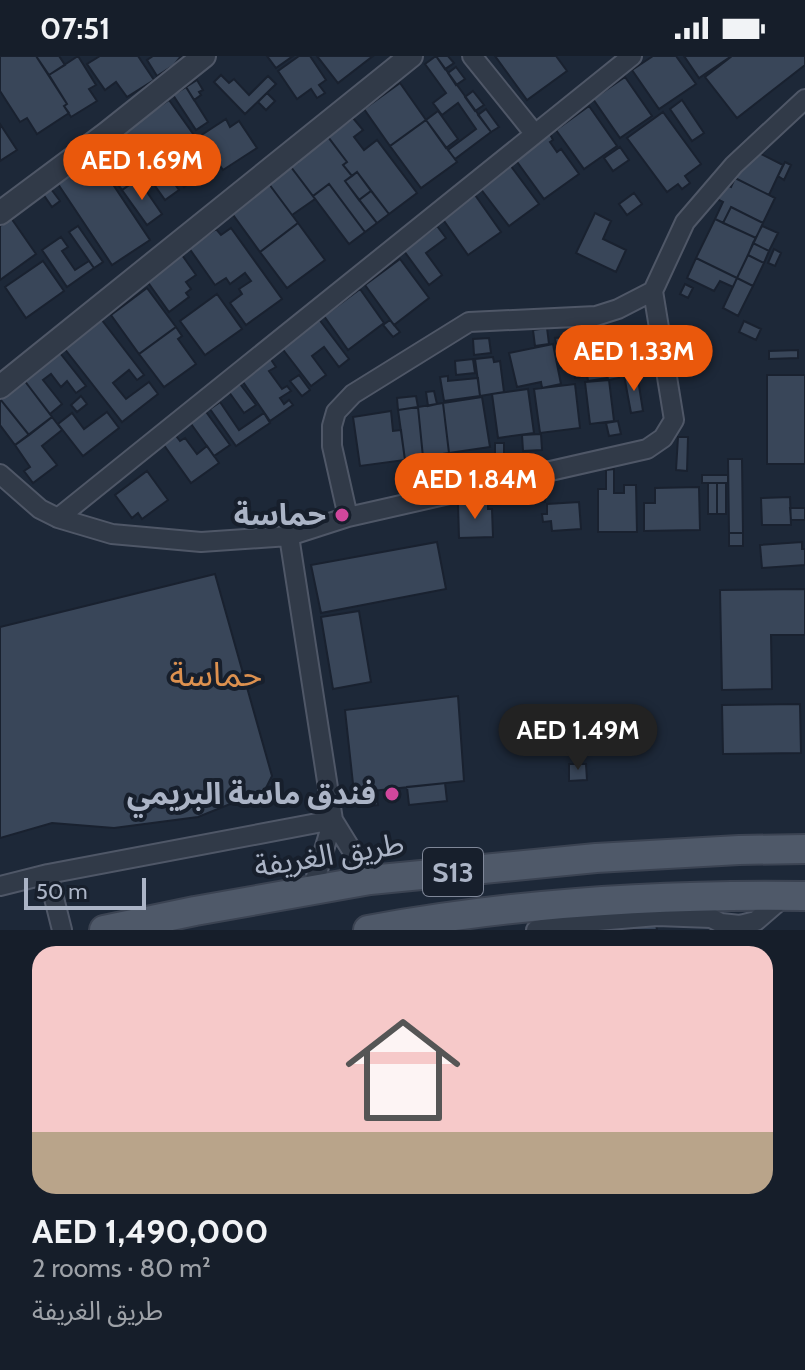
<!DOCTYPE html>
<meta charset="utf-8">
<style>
body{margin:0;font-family:Cabin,"Noto Sans Arabic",sans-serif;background:#232b36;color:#f1f3f6;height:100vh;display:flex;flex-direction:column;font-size:30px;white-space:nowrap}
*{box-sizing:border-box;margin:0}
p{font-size:26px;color:#9ea2a8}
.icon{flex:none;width:44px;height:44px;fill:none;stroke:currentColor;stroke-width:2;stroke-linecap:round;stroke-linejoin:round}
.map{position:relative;height:874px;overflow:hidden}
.sheet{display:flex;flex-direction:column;background:#161e2a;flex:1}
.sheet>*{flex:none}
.scale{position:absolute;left:24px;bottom:20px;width:122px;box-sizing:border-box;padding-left:8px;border:4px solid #abb4c6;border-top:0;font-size:22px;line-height:28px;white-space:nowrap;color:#abb4c6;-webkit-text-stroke:6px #171f2c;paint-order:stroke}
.price{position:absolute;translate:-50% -68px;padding:0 18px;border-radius:28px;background:#ea580c;color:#fff;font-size:26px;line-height:52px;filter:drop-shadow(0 2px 4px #0008)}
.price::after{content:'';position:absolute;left:50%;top:48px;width:24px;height:18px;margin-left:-12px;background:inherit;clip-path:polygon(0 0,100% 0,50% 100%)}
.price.selected{background:#222;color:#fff}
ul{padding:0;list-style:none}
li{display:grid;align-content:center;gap:16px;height:424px;padding:0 32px}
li+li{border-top:2px solid #353c47}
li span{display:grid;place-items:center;height:248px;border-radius:24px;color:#555}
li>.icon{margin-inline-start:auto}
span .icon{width:144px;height:144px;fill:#fffc;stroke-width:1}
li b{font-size:34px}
.status{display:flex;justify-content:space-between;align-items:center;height:56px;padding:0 40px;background:#161e2a;direction:ltr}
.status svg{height:22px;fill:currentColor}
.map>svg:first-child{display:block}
.building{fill:#394659;stroke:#19212f;stroke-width:2}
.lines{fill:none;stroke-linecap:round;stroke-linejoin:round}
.minor-casing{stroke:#4f5767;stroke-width:22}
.tertiary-casing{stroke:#4f5767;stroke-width:26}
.primary-casing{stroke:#3b4352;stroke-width:32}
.minor{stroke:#313a48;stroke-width:18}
.tertiary{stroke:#313a48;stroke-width:22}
.primary{stroke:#4f5969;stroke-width:28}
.hotel-dot{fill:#d1479c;stroke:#171f2c;stroke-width:3}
.labels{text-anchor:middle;stroke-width:8;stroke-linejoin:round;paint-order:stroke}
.shield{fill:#171f2c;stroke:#7f8798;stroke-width:2}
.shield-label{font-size:28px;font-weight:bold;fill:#abb4c6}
.poi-label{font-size:30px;font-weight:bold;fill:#abb4c6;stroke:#171f2c;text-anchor:end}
.street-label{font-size:30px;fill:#abb4c6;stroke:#171f2c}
.quarter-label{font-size:34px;fill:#dd914f;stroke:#171f2c}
</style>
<div class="status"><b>07:51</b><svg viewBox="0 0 49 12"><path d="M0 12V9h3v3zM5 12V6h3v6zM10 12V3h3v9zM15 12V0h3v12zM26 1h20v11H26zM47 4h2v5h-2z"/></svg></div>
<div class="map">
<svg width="805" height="874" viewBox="0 0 805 874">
<rect width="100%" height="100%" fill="#1d2838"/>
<!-- building -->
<path class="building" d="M0 0H36L67 48 64 50 69 57 37 78 27 62 20 66 0 35Z
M36 0H59L65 9 49 19Z
M78 0 96 29 89 33 97 45 71 61 64 50 67 48 49 19Z
M100 0H138L154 24 127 41 116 26 105 34 87 8Z
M153 0H181L174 9 157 20 147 4Z
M267 0H293L276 12Z
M299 0H310L326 24 319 29 325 37 317 42 311 33 297 43 278 15Z
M317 0H373L338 27Z
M436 0H448L454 7 445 13Z
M436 0 491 76 455 103 448 94 476 73 458 47 442 59 433 47 446 37 425 8Z
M495 0H556L567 15 527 44Z
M653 0H676L696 28 659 53 632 14Z
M684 0H729L730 1 699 22Z
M732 0H805V9L737 62 705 21Z
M456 11 465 23 456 29 448 17Z
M221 19 229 27 234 23 249 39 268 20 276 28 245 58 214 26Z
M625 21 652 60 620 82 593 43Z
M197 24 203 34 199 36 201 39 194 44 186 31Z
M400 27 426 64 390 90 364 53Z
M186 31 208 66 196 74 173 39Z
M473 35 484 49 475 55 465 41Z
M267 37 275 45 266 54 258 46Z
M169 44 196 82 122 134 95 95Z
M682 44 704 77 692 85 670 53Z
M589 50 617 90 584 113 556 74Z
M486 53 499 71 491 76 478 59Z
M438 55 458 83 446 92 426 64Z
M663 56 701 108 685 120 690 127 682 133 678 128 667 136 627 82Z
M353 62 363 74 354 81 364 94 377 84 417 137 389 158 357 116 352 120 343 109 347 106 328 81Z
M226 63 230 71 239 65 257 92 223 114 200 80Z
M426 64 457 106 421 132 390 90Z
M0 68 17 94 0 105Z
M323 74 347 106 343 109 352 120 345 125 377 167 365 176 329 128 313 140 291 111 297 107 290 98Z
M550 78 553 84 550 86 557 96 561 93 579 118 544 143 515 103Z
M620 91 629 104 613 115 604 102Z
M757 96 783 109 769 139 735 122 746 98Z
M94 100 150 184 112 209 56 125Z
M177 103 180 108 186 104 197 122 184 131 169 108Z
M785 106 791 109 784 124 778 120Z
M160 107 179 134 165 144 146 117Z
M510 109 539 148 509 170 480 132Z
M291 111 315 143 292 159 269 128Z
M357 116 371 135 359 144 345 125Z
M735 122 775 142 763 167 731 151 723 167 715 163 723 146 717 143 724 128 731 131Z
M138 123 162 158 147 169 122 134Z
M269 128 298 167 260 196 231 156Z
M329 128 365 176 349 188 313 140Z
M51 133 60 145 52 151 43 138Z
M371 135 389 158 377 167 359 144Z
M634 137 642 148 627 159 619 148Z
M475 139 501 176 468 199 442 162Z
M731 151 763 167 756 182 723 167Z
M595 157 611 165 603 183 626 194 616 216 576 197Z
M11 162 36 198 0 224V170Z
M715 163 756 182 737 222 696 202Z
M298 167 325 204 287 232 260 196Z
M78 170 103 206 94 212 69 176Z
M437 170 446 182 426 197 442 219 429 229 404 195Z
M762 170 778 177 769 195 753 187Z
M231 172 282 243 246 269 230 247 242 238 239 233 251 225 245 217 230 228 226 222 215 229 189 192 216 173 221 179Z
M61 181 68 191 62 195 75 214 89 205 94 212 67 231 42 194Z
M753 187 769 195 764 207 748 199Z
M774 193 781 197 775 210 768 207Z
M182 199 196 219 186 226 191 233 186 237 189 241 169 256 147 225Z
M748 199 764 207 753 230 737 222Z
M696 202 737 222 733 231 720 225 714 235 687 222Z
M400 203 429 242 394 269 365 229Z
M43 205 64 235 26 262 5 231Z
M737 222 753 230 738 260 723 252Z
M685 228 693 232 688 242 680 238Z
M147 232 176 271 139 298 111 259Z
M360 233 384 267 348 294 324 260Z
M217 238 242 273 205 299 180 265Z
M318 262 349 303 339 311 324 291 312 300 326 319 311 330 281 291Z
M101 263 144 319 137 324 129 314 113 327 126 343 149 326 158 338 122 366 64 292Z
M390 264 400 276 393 281 383 269Z
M744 265 761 273 756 284 739 276Z
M176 271 182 280 178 283 196 308 164 331 139 298Z
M547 272 549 288 535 290 533 274Z
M581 279 587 320 575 322 573 310 570 311 566 281Z
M566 281 570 311 560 312 555 282Z
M489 282 491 297 474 299 473 283Z
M553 288 561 328 542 332 541 326 517 331 509 297Z
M798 294V302L769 303V295Z
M60 297 86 330 76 337 67 325 61 331 51 318 43 324 62 348 50 358 24 324Z
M615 297 619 322 608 324 604 299Z
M493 301 494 306 500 305 504 336 480 340 475 303Z
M270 302 276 311 269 315 282 333 287 330 291 335 280 342 284 348 289 344 293 349 270 365 241 323Z
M473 303 475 317 456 319 455 305Z
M605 308 607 322 588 325 586 311Z
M637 317 643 355 631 357 624 319Z
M299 319 310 334 302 340 290 325Z
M767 319H805V408H767Z
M448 320V325L478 322 480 340 444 345 440 321Z
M24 324 52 361 29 379 0 343Z
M609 324 614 365 590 368 585 326Z
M240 328 256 349 244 357 229 336Z
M575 328 580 372 540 377 534 333Z
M528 333 534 377 498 382 492 338Z
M434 335 437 348 428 350 426 336Z
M81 340 87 348 77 356 71 349Z
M416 340 418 351 398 354 397 342Z
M482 341 490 391 449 397 443 347Z
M0 343 29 379 15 389 0 369Z
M220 346 239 374 264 357 270 367 236 390 210 353Z
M443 347 449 397 423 401 418 351Z
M418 351 423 401 405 404 398 354Z
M204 353 230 389 214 400 189 365Z
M391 355 393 375 401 374 405 404 360 410 353 361Z
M107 356 119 372 83 400 58 368 72 357 84 373Z
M52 361 62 374 42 390 57 409 33 427 24 415 30 411 15 389Z
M618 365 621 378 609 380 606 367Z
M173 376 180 385 185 382 197 398 207 390 219 407 191 427 161 385Z
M541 378 542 394 523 395 522 379Z
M678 381H688L687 415 676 414Z
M495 387H504V402H495Z
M728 403H742L743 477H729Z
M614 413V437H624V429H636L637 476H598V433H606V414Z
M147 415 168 444 142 463 138 457 132 462 115 439Z
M702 419H728V427H702Z
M708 427H717V458H708Z
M717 427H726V458H717Z
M534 431H545V446H533Z
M699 431 700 474 644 475V447H655V432Z
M500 435 501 448 489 449 488 436Z
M790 441 791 469H762L761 442Z
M579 446 581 473 552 475 551 465 543 466 542 458H547V448Z
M488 447V453H492L493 481 459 482 458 448Z
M790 452H805V464H791Z
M729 477H743V490H729Z
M437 486 446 533 321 557 311 509Z
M802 486V493H805V509L762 512 760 489Z
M215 518 272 720 265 734 198 761 114 772 52 767 0 782V571Z
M805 533V579H771L772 633 722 634 720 534Z
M359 555 371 626 333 633 321 561Z
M458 640 464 725 354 737 345 654Z
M800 648 801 697 723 698 722 649Z
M569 708H586L587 724 569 725Z
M445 727 447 745 409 749 407 731Z
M376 735 378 749 368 750 366 736Z
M656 868 657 874H615Z"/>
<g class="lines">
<defs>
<path id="minor" d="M472 0 534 77
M0 418 40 453 58 462 112 478 201 486 289 480 348 461 647 393 663 382 674 364 653 235 685 166 734 109 805 43
M348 461 332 390V370L336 356 353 338 469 266 596 260 618 253 653 235
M58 462 632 0
M289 480 333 764 370 824
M48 818 62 874
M0 830 48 818 333 764
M312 834 333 764
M536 874 574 867 657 860 711 862 721 867 740 869 756 865 785 840"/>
<path id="tertiary" d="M0 157 106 78 204 0
M0 331 411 0"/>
<path id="primary" d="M104 874 195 855 370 824 596 802 739 794 805 793
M368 874C508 848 662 838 805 840"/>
</defs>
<!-- minor casing -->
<use href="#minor" class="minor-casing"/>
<!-- tertiary casing -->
<use href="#tertiary" class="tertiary-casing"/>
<!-- primary casing -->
<use href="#primary" class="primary-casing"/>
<!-- minor -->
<use href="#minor" class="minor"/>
<!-- tertiary -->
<use href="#tertiary" class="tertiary"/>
<!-- primary -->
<use href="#primary" class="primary"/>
</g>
<!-- markers -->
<g class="hotel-dot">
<circle cx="342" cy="459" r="8"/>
<circle cx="392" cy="738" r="8"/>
</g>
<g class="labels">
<!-- shield labels -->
<rect class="shield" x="423" y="792" width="60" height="48" rx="6"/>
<g class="shield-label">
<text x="453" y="826">S13</text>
</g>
<!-- poi labels -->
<g class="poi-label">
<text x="326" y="469">حماسة</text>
<text x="376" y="748">فندق ماسة البريمي</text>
</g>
<!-- street labels -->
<g class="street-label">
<text transform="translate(329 799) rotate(-9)" y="10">طريق الغريفة</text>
</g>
<!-- quarter labels -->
<g class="quarter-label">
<text x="216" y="630">حماسة</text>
</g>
</g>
</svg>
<div class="scale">50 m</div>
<b class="price" style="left:142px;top:146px">AED 1.69M</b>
<b class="price" style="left:634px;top:337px">AED 1.33M</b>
<b class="price" style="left:475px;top:465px">AED 1.84M</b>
<b class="price selected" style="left:578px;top:716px">AED 1.49M</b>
</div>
<section class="sheet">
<ul>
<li><span style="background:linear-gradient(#f6c9c9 75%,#b9a48a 0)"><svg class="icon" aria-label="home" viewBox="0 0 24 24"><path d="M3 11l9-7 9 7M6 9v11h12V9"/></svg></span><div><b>AED 1,490,000</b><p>2 rooms · 80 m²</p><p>طريق الغريفة</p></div></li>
</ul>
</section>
